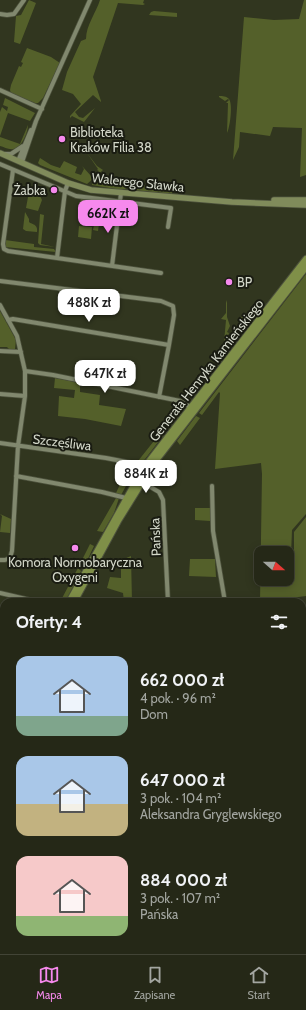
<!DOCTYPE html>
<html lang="pl">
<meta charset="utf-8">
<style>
body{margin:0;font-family:Cabin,sans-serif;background:#2d3020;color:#f1f3f6;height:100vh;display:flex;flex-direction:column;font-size:15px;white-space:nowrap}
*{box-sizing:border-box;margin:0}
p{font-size:13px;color:#a3a6a1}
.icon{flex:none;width:22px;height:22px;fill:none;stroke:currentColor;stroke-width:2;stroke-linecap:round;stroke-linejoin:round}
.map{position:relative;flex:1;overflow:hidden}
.drawer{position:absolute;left:0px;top:598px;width:306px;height:356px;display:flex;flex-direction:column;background:#252817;border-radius:12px 12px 0 0;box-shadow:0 2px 10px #0003,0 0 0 1px #424436}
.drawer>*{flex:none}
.needle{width:26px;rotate:111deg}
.controls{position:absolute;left:254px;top:546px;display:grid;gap:8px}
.controls a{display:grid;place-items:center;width:40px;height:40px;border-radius:8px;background:#252817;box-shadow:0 2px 10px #0003,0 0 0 1px #424436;font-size:20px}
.price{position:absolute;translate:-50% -34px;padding:0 9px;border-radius:8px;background:#fff;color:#222;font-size:13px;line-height:26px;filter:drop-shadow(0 1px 2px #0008)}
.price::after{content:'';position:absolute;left:50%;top:24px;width:12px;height:9px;margin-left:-6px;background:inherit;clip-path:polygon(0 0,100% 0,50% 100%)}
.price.selected{background:#f689ed;color:#111}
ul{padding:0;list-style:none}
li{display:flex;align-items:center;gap:12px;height:100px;padding:0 16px}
li span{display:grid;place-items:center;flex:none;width:112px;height:80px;border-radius:12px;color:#555}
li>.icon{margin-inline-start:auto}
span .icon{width:48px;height:48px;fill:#fffc;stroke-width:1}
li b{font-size:17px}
h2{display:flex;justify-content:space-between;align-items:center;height:48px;padding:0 16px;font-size:17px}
.dock{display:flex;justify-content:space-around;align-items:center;height:56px;border-top:1px solid #424436;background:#252817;font-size:11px;color:#a3a6a1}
.dock a{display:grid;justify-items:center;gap:2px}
.dock .selected{color:#f689ed}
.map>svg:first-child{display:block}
.green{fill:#54602a;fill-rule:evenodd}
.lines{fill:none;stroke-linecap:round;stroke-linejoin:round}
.street-casing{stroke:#4d523d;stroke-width:5.5}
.secondary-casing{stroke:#4d523d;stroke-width:7}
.primary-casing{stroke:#4d523d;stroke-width:8}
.street{stroke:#81886e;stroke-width:4}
.secondary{stroke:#808b5b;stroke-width:5.5}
.primary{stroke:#7f8f48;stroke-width:6}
.tram{stroke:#b2b6a6;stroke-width:1}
.poi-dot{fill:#f689ed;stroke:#1a1c12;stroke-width:1.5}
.labels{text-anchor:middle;stroke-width:4;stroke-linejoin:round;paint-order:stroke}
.poi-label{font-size:13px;fill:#d3d7c9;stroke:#1a1c12;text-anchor:start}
.street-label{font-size:13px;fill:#d3d7c9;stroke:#1a1c12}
</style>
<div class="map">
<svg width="306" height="954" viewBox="0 0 306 954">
<rect width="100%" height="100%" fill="#31361f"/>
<!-- green -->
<path class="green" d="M29 0 36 3 20 44 14 42 16 16 21 15Z
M100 0H144L143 3 145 4 143 5 118 3 93 77 101 101V102L93 95 75 112 79 117 83 118 95 108 84 122 72 116 70 118V116L81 104 73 94 62 90 67 72 81 41 86 39C86 25 96 13 100 0Z
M304 0H306V175L300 177 302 128 273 127 270 136 240 132 239 147 233 160 244 17 274 20 299 19Z
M154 11 177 13V17L149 15 151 12Z
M27 48 51 57 60 63 43 98 38 103H35L11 93 10 90 11 85 19 66 21 67 23 63 21 62Z
M219 96C223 96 226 96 229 99 233 104 230 127 227 133L228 103H226L229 100 228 99 225 101 219 97Z
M5 98 35 113 30 121 8 113 0 136V112L2 107 7 111 8 107 3 105Z
M28 125C28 132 22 148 13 149 9 150 4 147 0 146V137L20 144Z
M87 153 97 166 103 170 87 184 40 165 38 163 40 158 51 165 60 168 64 161 77 167 75 173 81 175 84 169 82 166 92 177 99 171 97 170 98 169Z
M132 179 137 180 138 182H144V185H152V187H160V182H164V190L166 189 167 190H172L173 189 172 194 133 190 131 187Z
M97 180 121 183 126 180H127V187L125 189 121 190 92 185V183Z
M34 193 40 196 42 200 38 211 26 208 28 197Z
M81 198 89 199C84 204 88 209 88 215L92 216 93 220 91 217H87L85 225 80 224 82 205 80 204Z
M93 210 101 211 98 231 93 230 95 220 92 215Z
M25 212 29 219V222C33 225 38 224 37 232L26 231 23 229Z
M40 214 44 215 41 244 55 247 40 245 38 243Z
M79 226 92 227 91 239 78 237Z
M5 240 34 244V247L54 249 56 252C39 250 22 249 5 247Z
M306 274V514L292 530 291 555H294V532L306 517V596L291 598V602H260L262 474 261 463 215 469 220 393 219 392 202 415 199 413ZM261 553H287V579H261Z
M226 300 227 303V317L230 326 227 332 229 333 226 340 230 343 242 322 239 319V317H247L238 335 224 353H223L226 320 221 319 226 313Z
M0 311 16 340 15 349H9L7 347H0Z
M55 378 80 383V392L100 395 99 405 126 409 121 426 85 419 58 416 59 396 74 398 75 390 54 388Z
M179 403 183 407 182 411 142 463 136 462 135 461H138L181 407 178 404Z
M196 416 200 418 180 445 177 441Z
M129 465 137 468 126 484V486L121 495 112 493H116Z
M116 498H119L114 513 103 532 97 531Z
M195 508H210V521L195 520Z
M0 514 11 519 10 533 0 532 2 516Z
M90 544 94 546 85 565 80 564Z
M131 556 132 602H124L123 593 107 588 110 577 121 578V558L124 559Z
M190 559H215L216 577 189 576Z
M78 568 81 571 65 602H60Z"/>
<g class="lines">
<defs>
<path id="street" d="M0 14 7 15 14 14 24 0
M0 90 42 109
M5 154H11L23 146
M18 161 31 130
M22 162 36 121 90 0
M0 164 76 196 171 208 168 227
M13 170 3 244 4 249 8 251 57 258 65 191 68 183
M57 258 161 273
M112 266 121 193
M0 281 161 301 173 306 174 315 169 345 159 397
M0 305 17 336 25 371V396L18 446 12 551 10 558 5 560H0
M8 320 13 319 169 345
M0 351 21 352
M25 371 53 375 180 401 190 407
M0 394 25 396
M0 443 106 458 132 463 143 469
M16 476 102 492 126 498
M142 482 159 492 163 500 168 602
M212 486 213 531 225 602
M0 593 39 602
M302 629 306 630
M302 681 306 682
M0 689H4
M302 761 306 760
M0 782H4
M306 849 303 853 306 864"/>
<path id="secondary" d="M0 153 68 183 91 190 232 202 306 205
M274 200H306
M302 803 306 802
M302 807 306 806
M0 874 4 873"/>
<path id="primary" d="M69 602 143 469 306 259
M74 602 118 521 154 463 306 267
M0 712 4 706
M0 720 4 714"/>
</defs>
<!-- street casing -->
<use href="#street" class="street-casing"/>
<!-- secondary casing -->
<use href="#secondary" class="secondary-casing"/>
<!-- primary casing -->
<use href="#primary" class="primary-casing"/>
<!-- street -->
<use href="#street" class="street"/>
<!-- secondary -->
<use href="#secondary" class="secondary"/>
<!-- primary -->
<use href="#primary" class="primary"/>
<!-- tram -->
<path class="tram" d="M302 812 306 811
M302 829 306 822
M302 862 306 876
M302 872 306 886
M0 880 4 879"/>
</g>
<!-- markers -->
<g class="poi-dot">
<circle cx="62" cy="139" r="4"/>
<circle cx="54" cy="190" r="4"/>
<circle cx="229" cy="282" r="4"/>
<circle cx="75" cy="548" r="4"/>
</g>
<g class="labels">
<!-- poi labels -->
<g class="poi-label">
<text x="70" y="137">Biblioteka<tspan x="70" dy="15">Kraków Filia 38</tspan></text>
<text x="46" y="195" text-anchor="end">Żabka</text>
<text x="237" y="287">BP</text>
<text x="75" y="567" text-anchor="middle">Komora Normobaryczna<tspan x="75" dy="15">Oxygeni</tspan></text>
</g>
<!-- street labels -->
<g class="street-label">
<text transform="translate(138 182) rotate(6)" y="5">Walerego Sławka</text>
<text transform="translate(206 370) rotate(-52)" y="5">Generała Henryka Kamieńskiego</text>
<text transform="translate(62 442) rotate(7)" y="5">Szczęśliwa</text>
<text transform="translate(155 537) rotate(-92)" y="5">Pańska</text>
</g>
</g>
</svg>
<div class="controls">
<a><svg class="needle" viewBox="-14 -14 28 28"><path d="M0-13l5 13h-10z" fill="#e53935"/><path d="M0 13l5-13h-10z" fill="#a3a6a1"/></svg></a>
</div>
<b class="price selected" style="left:108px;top:234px">662K zł</b>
<b class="price" style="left:89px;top:323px">488K zł</b>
<b class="price" style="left:105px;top:394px">647K zł</b>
<b class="price" style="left:146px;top:494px">884K zł</b>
<section class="drawer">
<h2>Oferty: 4<svg class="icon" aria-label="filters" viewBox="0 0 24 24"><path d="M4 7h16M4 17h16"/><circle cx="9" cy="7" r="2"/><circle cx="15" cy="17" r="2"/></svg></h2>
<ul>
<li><span style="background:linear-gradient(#a9c7e8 75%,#7fa58c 0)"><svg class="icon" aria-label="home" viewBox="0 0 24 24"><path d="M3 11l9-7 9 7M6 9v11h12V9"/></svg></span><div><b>662 000 zł</b><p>4 pok. · 96 m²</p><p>Dom</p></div></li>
<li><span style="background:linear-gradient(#a9c7e8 60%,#c2b280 0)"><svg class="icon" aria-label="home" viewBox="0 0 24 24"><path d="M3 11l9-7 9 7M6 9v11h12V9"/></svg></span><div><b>647 000 zł</b><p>3 pok. · 104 m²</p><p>Aleksandra Gryglewskiego</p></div></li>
<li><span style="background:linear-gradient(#f6c9c9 75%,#8fb573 0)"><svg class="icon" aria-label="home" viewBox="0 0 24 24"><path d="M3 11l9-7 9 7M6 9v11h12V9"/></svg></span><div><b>884 000 zł</b><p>3 pok. · 107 m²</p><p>Pańska</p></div></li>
</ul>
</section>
</div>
<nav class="dock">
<a class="selected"><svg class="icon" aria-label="map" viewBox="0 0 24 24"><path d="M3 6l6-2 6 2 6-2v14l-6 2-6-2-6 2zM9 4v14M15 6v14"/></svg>Mapa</a>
<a><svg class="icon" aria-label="saved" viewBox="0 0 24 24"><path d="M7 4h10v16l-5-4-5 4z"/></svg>Zapisane</a>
<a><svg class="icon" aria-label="home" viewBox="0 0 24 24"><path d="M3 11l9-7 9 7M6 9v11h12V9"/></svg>Start</a>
</nav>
